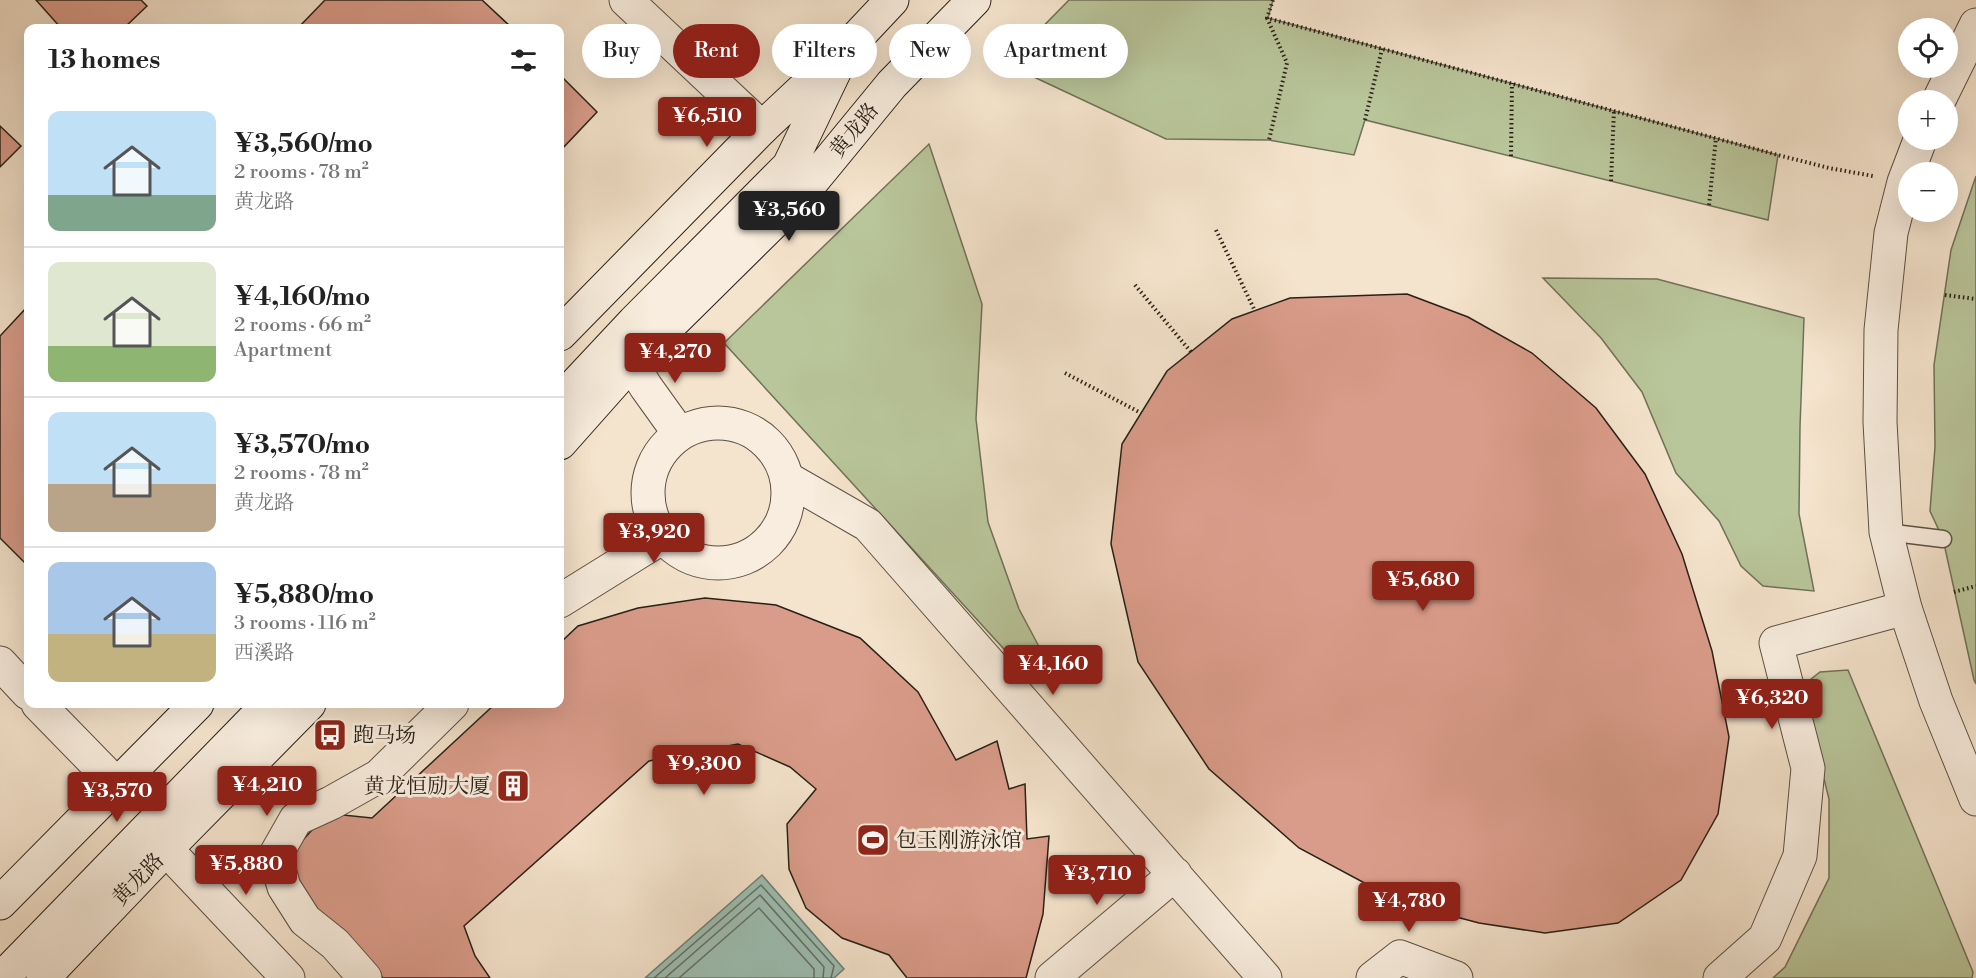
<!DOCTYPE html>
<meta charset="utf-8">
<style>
body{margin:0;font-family:"Libre Bodoni","Noto Serif SC",serif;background:#f2f2f2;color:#222;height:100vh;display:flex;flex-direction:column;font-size:22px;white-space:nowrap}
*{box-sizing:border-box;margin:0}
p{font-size:20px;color:#767676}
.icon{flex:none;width:33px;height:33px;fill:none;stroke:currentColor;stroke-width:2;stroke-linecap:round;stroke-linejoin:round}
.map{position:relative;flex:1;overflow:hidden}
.side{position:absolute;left:24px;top:24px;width:540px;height:684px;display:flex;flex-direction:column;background:#fff;border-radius:12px;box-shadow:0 6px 24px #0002}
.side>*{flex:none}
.guide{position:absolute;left:582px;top:24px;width:570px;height:54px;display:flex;gap:12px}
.controls{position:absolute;left:1898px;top:18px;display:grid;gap:12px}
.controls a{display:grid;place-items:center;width:60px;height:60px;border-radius:50%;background:#fff;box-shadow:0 6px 24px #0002;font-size:30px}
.price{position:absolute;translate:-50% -51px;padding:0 14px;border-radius:6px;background:#8f2418;color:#fff;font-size:20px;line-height:39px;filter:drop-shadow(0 2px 3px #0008)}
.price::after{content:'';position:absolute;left:50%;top:36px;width:18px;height:14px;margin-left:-9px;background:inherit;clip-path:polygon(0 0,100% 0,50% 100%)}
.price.on{background:#222;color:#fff}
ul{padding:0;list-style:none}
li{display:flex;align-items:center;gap:18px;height:150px;padding:0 24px}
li+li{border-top:2px solid #e0e0e0}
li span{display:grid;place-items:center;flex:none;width:168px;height:120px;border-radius:12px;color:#555}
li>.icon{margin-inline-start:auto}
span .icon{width:72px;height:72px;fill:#fffc;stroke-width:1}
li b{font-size:26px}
h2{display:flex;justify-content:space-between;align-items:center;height:72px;padding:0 24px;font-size:26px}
.pill{padding:0 21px;border-radius:27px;background:#fff;box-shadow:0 6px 24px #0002;font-size:21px;line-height:54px}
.pill.on{background:#8f2418;color:#fff}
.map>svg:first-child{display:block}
.green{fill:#b9c59a;stroke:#707258;stroke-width:1.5}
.water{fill:#9dbfb3;stroke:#6e7f75;stroke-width:1.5}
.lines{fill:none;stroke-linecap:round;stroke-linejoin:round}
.shore{stroke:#627065;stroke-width:1.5}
.building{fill:#da9c8a;stroke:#282017;stroke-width:1.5}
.service-casing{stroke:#5b5144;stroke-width:19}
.minor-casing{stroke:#5b5144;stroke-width:35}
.tertiary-casing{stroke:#5b5144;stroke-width:35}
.secondary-casing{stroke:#282017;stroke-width:35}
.path{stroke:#282017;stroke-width:4;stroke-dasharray:1.5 3;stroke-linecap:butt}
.service{stroke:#f8edde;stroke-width:16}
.minor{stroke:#f8edde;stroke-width:33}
.tertiary{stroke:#f8edde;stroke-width:33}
.secondary{stroke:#f8edde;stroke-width:33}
.labels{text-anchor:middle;stroke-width:6;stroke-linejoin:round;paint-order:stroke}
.street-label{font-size:21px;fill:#282017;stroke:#f8edde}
.poi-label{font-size:21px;fill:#282017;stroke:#f8edde;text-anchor:start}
</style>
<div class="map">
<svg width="1976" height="978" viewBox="0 0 1976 978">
<rect width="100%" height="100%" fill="#f5e4cd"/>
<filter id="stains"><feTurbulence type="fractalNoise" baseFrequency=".00333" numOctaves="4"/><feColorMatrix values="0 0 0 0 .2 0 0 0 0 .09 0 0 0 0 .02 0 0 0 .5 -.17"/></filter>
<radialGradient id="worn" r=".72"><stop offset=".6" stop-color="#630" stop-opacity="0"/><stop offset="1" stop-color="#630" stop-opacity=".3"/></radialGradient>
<!-- green -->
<path class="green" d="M1069 0H1273L1268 18 1778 155 1768 220 1365 120 1354 155 1269 140 1166 139 1006 64Z
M929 144 982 304 976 419 988 522 1019 609 1044 656 1024 671 724 343Z
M1976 176V684L1974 680 1943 539 1930 511 1935 447 1934 365 1951 250Z
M1543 278 1657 279 1804 318 1800 427 1799 514 1814 591 1763 586 1741 566 1719 521 1676 473 1642 392 1601 338Z
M1848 670 1973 972 1972 978H1773L1785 967 1829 878V799L1801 687 1820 672Z"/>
<!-- water -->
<path class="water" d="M762 875 844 969 834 978H645Z"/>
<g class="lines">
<!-- shore -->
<path class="shore" d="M654 978 761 885 834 966 831 978
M665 978 760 895 824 967 823 978
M679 978 759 908 814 969V978"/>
</g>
<!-- building -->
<path class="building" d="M36 0H141L147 6 124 28H61Z
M325 0H482L512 28H298Z
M560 75 597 112 560 151Z
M0 126 21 146 0 167Z
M1407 294 1468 317 1532 353 1596 408 1645 474 1682 554 1712 651 1729 737 1718 814 1681 880 1618 923 1545 933 1479 923 1400 902 1299 848 1209 769 1138 662 1111 544 1122 444 1167 371 1232 319 1290 298Z
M28 306V566L0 538V336Z
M705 598 776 605 860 638 918 692 956 760 997 741 1009 789 1025 784 1027 839 1049 836 1043 914 1026 978H907L889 955 842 938 806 908 789 869 787 824 816 789 790 767 738 744 649 761 464 926 475 956 490 978H383L343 934 312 909 296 883 291 853 313 829 343 815 372 818 495 704H560V643L578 626 638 608Z"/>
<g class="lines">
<defs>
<path id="service" d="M1886 532 1943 539"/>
<path id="minor" d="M631 363 646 387 679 433
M648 493a70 70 0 1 1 140 0a70 70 0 1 1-140 0Z
M788 479 868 525 1265 978
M560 601 663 537
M166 849 288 978
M365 978 335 944 305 920 284 887 275 856 296 819 331 803 379 776 452 704
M1052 978 1175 874
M1373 978 1400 957 1456 978
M1720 978 1765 938 1800 856 1808 768 1776 643 1905 608"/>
<path id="tertiary" d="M626 0 762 128
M1939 100 1976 25
M1920 140 1904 182 1891 233 1881 330 1880 422 1886 532 1905 608 1936 701 1976 799
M0 663 28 693
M38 704 117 785"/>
<path id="secondary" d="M560 334 762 128 845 50 892 0
M560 401 634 322 789 166 836 68
M560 443 631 363 800 196 892 84 974 0
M0 903 197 704
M2 978 269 704
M43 978 166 849 309 704"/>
</defs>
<!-- service casing -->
<use href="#service" class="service-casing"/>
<!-- minor casing -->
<use href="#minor" class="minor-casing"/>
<!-- tertiary casing -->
<use href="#tertiary" class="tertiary-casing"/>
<!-- secondary casing -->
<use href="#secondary" class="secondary-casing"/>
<!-- path -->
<path class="path" d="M1273 0 1267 18 1778 155 1829 168 1873 176
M1267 18 1287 63 1269 140
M1365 120 1382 49
M1511 156 1512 83
M1611 181 1614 110
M1709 205 1716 138
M1216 230 1255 311
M1135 285 1191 352
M1945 295 1976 299
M1065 373 1141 413
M1954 592 1976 586"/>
<!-- service -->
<use href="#service" class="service"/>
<!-- minor -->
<use href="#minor" class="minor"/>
<!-- tertiary -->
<use href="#tertiary" class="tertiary"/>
<!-- secondary -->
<use href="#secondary" class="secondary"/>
</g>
<!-- icons -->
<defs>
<symbol id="bus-square" viewBox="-11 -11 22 22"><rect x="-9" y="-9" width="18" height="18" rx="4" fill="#8f2418" stroke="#f8edde"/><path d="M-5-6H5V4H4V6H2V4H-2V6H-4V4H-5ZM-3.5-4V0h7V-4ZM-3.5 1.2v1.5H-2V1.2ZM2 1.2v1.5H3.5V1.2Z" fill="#fff"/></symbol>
<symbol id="building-square" viewBox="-11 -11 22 22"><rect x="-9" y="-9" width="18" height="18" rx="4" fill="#8f2418" stroke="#f8edde"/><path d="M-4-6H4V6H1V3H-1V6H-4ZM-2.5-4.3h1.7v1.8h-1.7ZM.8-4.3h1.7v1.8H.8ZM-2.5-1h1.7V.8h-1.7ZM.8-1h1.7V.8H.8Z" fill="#fff"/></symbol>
<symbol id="stadium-square" viewBox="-11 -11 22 22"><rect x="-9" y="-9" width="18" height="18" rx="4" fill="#8f2418" stroke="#f8edde"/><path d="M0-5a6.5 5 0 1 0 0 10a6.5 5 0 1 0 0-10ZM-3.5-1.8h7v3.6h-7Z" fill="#fff"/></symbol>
</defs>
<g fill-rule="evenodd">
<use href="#bus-square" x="311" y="716" width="38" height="38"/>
<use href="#building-square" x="494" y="767" width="38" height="38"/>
<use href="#stadium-square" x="854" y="821" width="38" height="38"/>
</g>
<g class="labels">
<!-- street labels -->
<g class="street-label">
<text transform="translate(854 130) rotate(-51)" y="7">黄龙路</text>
<text transform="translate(138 879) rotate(-46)" y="7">黄龙路</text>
</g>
<!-- poi labels -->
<g class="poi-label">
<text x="353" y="742">跑马场</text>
<text x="490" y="793" text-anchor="end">黄龙恒励大厦</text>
<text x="896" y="847">包玉刚游泳馆</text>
</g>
</g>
<rect width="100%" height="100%" filter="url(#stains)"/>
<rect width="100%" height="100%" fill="url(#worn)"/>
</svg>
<div class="controls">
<a><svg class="icon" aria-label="locate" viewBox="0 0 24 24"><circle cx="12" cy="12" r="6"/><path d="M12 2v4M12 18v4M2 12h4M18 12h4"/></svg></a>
<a>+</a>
<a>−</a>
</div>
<b class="price" style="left:707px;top:148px">¥6,510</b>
<b class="price on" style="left:789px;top:242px">¥3,560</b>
<b class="price" style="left:675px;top:384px">¥4,270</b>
<b class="price" style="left:654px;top:564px">¥3,920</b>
<b class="price" style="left:1423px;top:612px">¥5,680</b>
<b class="price" style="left:1053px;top:696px">¥4,160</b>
<b class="price" style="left:1772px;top:730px">¥6,320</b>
<b class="price" style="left:704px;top:796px">¥9,300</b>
<b class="price" style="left:267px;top:817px">¥4,210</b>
<b class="price" style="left:117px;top:823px">¥3,570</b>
<b class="price" style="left:246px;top:896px">¥5,880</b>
<b class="price" style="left:1097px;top:906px">¥3,710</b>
<b class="price" style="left:1409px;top:933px">¥4,780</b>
<div class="guide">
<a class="pill">Buy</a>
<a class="pill on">Rent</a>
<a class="pill">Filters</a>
<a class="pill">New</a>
<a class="pill">Apartment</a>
</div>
<section class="side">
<h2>13 homes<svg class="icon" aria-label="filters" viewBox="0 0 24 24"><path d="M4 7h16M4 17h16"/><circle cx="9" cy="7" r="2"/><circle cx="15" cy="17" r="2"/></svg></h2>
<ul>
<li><span style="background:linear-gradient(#bfe0f5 70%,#7fa58c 0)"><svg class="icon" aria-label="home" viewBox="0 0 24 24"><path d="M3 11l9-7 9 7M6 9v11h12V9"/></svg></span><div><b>¥3,560/mo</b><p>2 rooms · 78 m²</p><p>黄龙路</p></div></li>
<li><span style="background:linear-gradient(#dfe7d0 70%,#8fb573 0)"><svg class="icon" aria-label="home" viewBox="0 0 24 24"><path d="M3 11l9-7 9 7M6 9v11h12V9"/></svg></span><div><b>¥4,160/mo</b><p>2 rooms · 66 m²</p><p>Apartment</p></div></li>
<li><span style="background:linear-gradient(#bfe0f5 60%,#b9a48a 0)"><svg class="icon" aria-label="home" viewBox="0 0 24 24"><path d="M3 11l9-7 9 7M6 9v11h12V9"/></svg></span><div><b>¥3,570/mo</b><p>2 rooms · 78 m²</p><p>黄龙路</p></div></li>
<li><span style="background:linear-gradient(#a9c7e8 60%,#c2b280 0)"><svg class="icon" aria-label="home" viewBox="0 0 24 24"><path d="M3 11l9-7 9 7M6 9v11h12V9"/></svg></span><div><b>¥5,880/mo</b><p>3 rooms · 116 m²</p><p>西溪路</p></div></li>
</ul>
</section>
</div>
